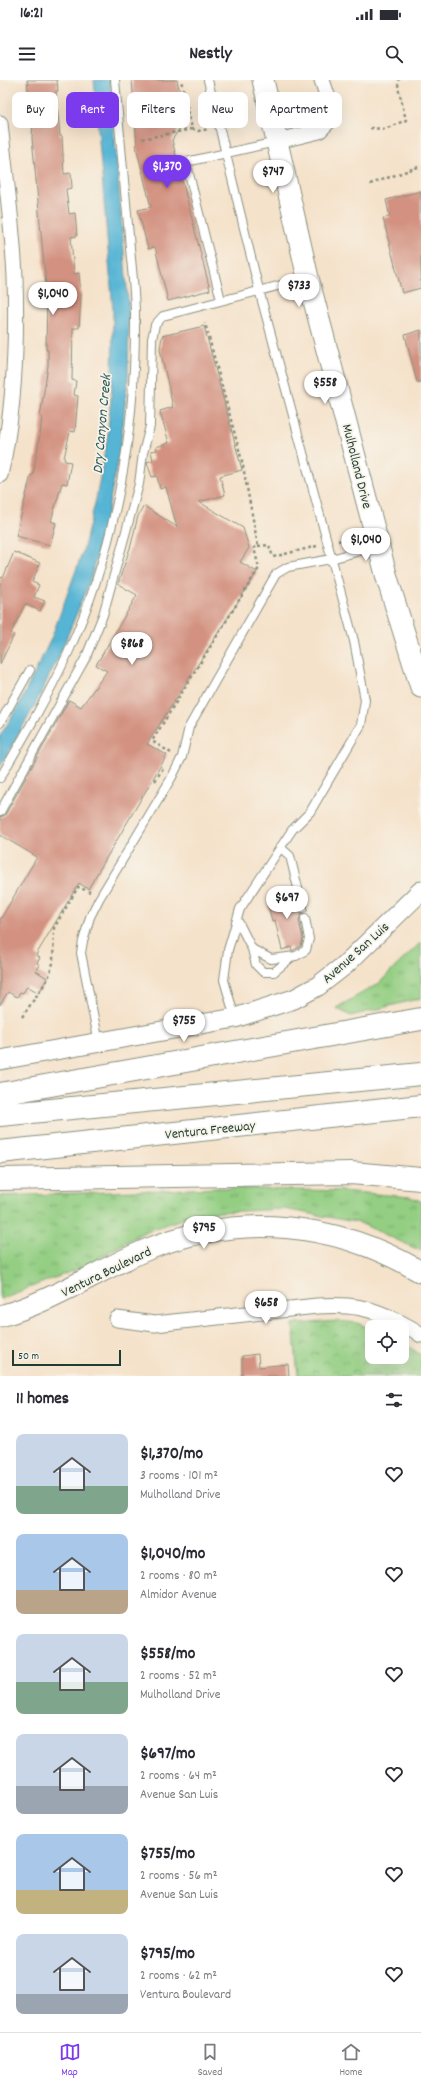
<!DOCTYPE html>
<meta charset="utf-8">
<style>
body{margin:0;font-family:Dekko,sans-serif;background:#f2f2f3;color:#2b2b33;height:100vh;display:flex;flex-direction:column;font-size:15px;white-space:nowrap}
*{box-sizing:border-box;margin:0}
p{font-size:13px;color:#7c7c81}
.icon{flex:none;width:22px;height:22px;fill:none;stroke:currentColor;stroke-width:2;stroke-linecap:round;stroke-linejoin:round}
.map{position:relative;height:1296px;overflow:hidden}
.drawer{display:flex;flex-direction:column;background:#fff;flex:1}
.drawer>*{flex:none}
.hud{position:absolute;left:12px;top:12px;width:397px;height:36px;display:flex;gap:8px}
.buttons{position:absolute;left:365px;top:1240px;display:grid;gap:8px}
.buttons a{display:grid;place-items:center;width:44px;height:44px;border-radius:8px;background:#fff;box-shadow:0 4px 16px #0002;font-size:20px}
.scale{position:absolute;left:12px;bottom:10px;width:109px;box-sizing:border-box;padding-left:4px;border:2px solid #1f3d34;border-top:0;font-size:11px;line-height:14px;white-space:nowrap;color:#1f3d34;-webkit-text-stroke:3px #f7f3e8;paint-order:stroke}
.price{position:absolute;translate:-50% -34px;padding:0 9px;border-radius:14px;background:#fff;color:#222;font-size:13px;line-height:26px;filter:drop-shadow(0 1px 2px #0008)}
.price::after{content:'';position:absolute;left:50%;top:24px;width:12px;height:9px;margin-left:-6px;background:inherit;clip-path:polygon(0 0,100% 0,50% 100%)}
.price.active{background:#7c3aed;color:#fff}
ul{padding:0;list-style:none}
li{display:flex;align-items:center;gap:12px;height:100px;padding:0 16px}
li span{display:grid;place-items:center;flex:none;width:112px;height:80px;border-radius:8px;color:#555}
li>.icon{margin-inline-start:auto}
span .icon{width:48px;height:48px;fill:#fffc;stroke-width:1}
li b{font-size:17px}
h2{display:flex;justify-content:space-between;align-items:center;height:48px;padding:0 16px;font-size:17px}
.chip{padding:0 14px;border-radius:8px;background:#fff;box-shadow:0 4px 16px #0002;font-size:14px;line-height:36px}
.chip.active{background:#7c3aed;color:#fff}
.status{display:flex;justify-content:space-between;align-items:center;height:28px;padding:0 20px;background:#fff;direction:ltr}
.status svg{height:11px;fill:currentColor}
header{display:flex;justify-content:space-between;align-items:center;height:52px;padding:0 16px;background:#fff;font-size:18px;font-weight:700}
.tabs{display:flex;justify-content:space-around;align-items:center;height:56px;border-top:1px solid #e1e1e2;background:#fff;font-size:11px;color:#7c7c81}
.tabs a{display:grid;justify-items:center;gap:2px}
.tabs .active{color:#7c3aed}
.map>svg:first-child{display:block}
.grass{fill:url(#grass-tufts);stroke:#59865b}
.park{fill:url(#park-crowns);stroke:#59865b}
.water{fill:#57b5d5;stroke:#3b7984}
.building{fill:#d39281}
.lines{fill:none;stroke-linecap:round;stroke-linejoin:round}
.service-casing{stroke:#8a907f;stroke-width:10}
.minor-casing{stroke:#8a907f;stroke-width:17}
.tertiary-casing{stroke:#8a907f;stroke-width:21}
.secondary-casing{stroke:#8a907f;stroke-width:23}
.motorway-casing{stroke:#8a907f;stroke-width:24}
.path{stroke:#8a907f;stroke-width:2.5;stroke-dasharray:3 3;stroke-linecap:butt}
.service{stroke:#fff;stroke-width:8}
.minor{stroke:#fff;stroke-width:15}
.tertiary{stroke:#fff;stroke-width:19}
.secondary{stroke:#fff;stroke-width:21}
.motorway{stroke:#fff;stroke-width:22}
.labels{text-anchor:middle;stroke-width:3.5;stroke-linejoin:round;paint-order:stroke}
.street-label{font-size:14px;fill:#1f3d34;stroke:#f7f3e8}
.water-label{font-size:15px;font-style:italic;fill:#2d5b5c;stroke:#f7f3e8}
</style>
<div class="status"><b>16:21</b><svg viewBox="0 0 49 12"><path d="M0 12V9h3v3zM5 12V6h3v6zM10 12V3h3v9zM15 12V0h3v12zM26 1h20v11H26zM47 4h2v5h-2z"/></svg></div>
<header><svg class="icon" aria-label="menu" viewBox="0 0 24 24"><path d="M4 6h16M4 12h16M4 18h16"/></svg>Nestly<svg class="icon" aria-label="search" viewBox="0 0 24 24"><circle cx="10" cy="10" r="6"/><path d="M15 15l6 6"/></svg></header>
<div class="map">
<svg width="421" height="1296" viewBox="0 0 421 1296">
<defs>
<pattern id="grass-tufts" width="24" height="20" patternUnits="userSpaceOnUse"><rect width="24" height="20" fill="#93ce82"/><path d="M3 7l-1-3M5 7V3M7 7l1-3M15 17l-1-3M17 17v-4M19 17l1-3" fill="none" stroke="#77a86b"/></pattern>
<pattern id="park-crowns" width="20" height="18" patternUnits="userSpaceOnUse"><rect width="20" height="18" fill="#93ce82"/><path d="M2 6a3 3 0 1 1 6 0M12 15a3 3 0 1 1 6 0" fill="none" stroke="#77a86b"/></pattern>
</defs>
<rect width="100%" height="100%" fill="#f7f3e8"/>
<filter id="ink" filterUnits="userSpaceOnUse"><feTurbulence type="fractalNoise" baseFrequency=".025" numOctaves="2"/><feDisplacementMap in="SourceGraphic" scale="8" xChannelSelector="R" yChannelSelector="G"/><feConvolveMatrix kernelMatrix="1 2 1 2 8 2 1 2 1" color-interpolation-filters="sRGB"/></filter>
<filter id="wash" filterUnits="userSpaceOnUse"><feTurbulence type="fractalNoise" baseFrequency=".012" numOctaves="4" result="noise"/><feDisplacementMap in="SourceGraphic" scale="16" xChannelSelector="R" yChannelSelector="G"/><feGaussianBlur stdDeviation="0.9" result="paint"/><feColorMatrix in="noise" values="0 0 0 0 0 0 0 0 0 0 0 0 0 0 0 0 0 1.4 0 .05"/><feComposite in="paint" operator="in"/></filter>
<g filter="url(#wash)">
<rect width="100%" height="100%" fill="#f5e2ca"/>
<!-- grass -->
<path class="grass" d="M421 862V918L351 936 336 928 378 904Z
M218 1108 342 1111 410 1117 421 1121V1171L360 1143 284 1129 199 1133 144 1152 83 1187 0 1219V1116Z"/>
<!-- park -->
<path class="park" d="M338 1241 357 1243 372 1249V1277H402V1262L421 1275V1296H298L293 1244Z"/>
<!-- water -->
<path class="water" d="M94 0H110L129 233 128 298 120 369 107 435 91 498 60 574 35 625 0 687V656L18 627 51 559 83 471 96 419 107 360 112 307 113 230Z"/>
<g id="blocks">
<!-- building -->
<path class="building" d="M27 0H57L58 11H56L60 56H62L64 94 71 93 72 108 66 109 69 134 75 133 77 156 71 157 74 194 79 193 81 216 79 248H73L72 300 76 301 74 315 78 316 76 339 75 352 70 351 64 378 65 381 71 382 67 404 62 403 51 441 56 443 50 465 16 456 31 395H33L40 355 42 337H40L48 286V270H46L47 216 32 58 33 37H31Z
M132 0H177L186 38 172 60 210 210 168 221 155 167 148 169 138 130 151 127 136 66H137Z
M421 111V208L402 213 383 138 390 137 386 120Z
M204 246 242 390 220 396 225 415 199 422 243 448 249 468 240 482 257 492 147 664 167 675 88 809 79 803 36 875 40 878 37 883 40 885 36 891 47 898 39 913 27 906 23 913 20 912 17 917 8 912 0 925V840L37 777 0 755V737L5 735 69 620 81 627 107 591 96 585 137 515 118 504 131 465 138 436 144 426 177 447 166 407 160 409 157 396 152 397 147 382 153 380 151 371 157 370 156 367 169 363 160 331 173 327 160 269 162 256Z
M421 250V302H417L405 255Z
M14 472 40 483 32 502 39 505 34 517 45 521 40 531 25 524 11 553 14 555 0 584V497L3 498Z
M293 812 298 830 302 833 299 840 303 859 301 866 292 871 291 867 282 870 275 840 272 841 268 825 271 824 270 817Z
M258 1274 259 1287 288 1284 289 1296H242V1276Z"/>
</g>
</g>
<g filter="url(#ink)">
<use href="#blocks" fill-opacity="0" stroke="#8a907f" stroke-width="1"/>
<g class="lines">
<defs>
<path id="service" d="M208 0 259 210 354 561 365 620 361 645 310 732 292 750 240 829 228 870 224 900 235 938
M221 220 186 82 276 62
M0 643 30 590
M0 698C24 657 48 616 68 573 116 468 136 351 135 236 135 210 131 183 129 156 124 104 120 52 115 0
M0 732 86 577 103 535 139 404 143 373 150 346 152 259 155 245 163 236 308 198
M280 767 290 776 303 828
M237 839 252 869 271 879 296 876 306 870 309 859 305 838
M252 869 256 885 263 892H274L292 877
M99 963 81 873 83 861 90 837 99 819 172 697 182 677 189 647 276 494 288 487 331 479 378 466"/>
<path id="minor" d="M0 43C5 94 13 146 15 198 17 263 15 331 0 395
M278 61 319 51 328 42 330 24 322 0
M117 1239 155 1244 317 1226C350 1224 370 1227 399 1242 407 1246 415 1250 421 1255"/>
<path id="tertiary" d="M0 980 235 938 294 919 318 906 345 885 421 811"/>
<path id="secondary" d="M263 0 308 198 387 498 421 607
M0 1236C52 1222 96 1191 146 1170 239 1132 335 1141 421 1192"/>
<path id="motorway" d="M0 1014 421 939
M0 1035 421 994
M0 1072 421 1026
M0 1099 351 1093 421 1099"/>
</defs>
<!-- service casing -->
<use href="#service" class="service-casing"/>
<!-- minor casing -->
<use href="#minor" class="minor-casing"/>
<!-- tertiary casing -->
<use href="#tertiary" class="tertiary-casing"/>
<!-- secondary casing -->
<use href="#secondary" class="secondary-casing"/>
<!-- motorway casing -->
<use href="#motorway" class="motorway-casing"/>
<!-- path -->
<path class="path" d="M370 48 385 49 406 40 398 7 399 0
M192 49 198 51 209 49
M142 59 192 49 181 0
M370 104 421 86
M338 461 351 458
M258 466 269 465 273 477 317 466
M171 673 152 661 259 488 254 468 258 466 242 381 205 243
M155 701 163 688
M22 937 48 899 53 883 54 848 78 807 90 812"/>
<!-- service -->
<use href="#service" class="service"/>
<!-- minor -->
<use href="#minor" class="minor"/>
<!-- tertiary -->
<use href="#tertiary" class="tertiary"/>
<!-- secondary -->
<use href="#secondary" class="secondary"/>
<!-- motorway -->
<use href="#motorway" class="motorway"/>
</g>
</g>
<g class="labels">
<!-- street labels -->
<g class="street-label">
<text transform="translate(358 386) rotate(76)" y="5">Mulholland Drive</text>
<text transform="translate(355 872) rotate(-42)" y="5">Avenue San Luis</text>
<text transform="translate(210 1049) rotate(-6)" y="5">Ventura Freeway</text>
<text transform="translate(106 1191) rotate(-26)" y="5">Ventura Boulevard</text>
</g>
<!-- water labels -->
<g class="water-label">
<text transform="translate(101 344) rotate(-85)" y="5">Dry Canyon Creek</text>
</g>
</g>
</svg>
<div class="buttons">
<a><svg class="icon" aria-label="locate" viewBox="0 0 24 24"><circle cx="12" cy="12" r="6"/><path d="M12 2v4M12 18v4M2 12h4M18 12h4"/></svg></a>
</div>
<div class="scale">50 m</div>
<b class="price active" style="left:167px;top:109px">$1,370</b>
<b class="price" style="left:273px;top:114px">$747</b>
<b class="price" style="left:299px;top:228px">$733</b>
<b class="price" style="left:53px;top:236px">$1,040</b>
<b class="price" style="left:325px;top:325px">$558</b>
<b class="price" style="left:366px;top:482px">$1,040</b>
<b class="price" style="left:132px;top:586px">$868</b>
<b class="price" style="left:287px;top:840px">$697</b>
<b class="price" style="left:184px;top:963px">$755</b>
<b class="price" style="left:204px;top:1170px">$795</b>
<b class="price" style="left:266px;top:1245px">$658</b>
<div class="hud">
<a class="chip">Buy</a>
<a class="chip active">Rent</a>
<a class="chip">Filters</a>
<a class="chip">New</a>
<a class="chip">Apartment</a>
</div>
</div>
<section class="drawer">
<h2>11 homes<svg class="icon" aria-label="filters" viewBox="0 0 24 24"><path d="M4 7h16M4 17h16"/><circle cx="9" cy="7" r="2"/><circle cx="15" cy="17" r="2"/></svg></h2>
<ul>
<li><span style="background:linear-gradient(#c9d6e8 65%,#7fa58c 0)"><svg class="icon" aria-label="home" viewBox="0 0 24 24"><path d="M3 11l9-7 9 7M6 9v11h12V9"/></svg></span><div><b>$1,370/mo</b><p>3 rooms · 101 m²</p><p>Mulholland Drive</p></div><svg class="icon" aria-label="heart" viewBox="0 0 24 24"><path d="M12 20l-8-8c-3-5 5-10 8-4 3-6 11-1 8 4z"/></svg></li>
<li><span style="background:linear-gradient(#a9c7e8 70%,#b9a48a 0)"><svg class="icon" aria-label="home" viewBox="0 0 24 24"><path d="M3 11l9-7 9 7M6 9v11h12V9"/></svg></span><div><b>$1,040/mo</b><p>2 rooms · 80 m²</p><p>Almidor Avenue</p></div><svg class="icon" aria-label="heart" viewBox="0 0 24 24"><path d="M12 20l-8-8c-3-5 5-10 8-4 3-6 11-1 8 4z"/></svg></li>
<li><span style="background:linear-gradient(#c9d6e8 60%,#7fa58c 0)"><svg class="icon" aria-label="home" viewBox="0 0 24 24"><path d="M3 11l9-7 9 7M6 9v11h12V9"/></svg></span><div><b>$558/mo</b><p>2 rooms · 52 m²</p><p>Mulholland Drive</p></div><svg class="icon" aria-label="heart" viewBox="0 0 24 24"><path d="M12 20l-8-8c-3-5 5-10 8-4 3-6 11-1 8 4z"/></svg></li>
<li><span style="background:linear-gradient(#c9d6e8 65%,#9aa5b1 0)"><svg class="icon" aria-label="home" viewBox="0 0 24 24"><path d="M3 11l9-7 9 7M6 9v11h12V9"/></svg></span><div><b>$697/mo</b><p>2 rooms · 64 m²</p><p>Avenue San Luis</p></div><svg class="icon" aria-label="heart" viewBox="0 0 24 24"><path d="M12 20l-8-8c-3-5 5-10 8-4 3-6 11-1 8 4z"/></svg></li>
<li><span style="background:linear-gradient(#a9c7e8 70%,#c2b280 0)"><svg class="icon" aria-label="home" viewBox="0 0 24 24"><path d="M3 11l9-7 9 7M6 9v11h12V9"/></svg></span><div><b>$755/mo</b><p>2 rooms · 56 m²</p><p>Avenue San Luis</p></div><svg class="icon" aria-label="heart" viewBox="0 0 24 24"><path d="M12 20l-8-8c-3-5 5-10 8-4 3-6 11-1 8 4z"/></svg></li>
<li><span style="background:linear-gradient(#c9d6e8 75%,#9aa5b1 0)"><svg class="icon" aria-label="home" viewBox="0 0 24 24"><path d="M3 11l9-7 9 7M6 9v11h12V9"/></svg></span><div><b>$795/mo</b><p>2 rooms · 62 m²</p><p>Ventura Boulevard</p></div><svg class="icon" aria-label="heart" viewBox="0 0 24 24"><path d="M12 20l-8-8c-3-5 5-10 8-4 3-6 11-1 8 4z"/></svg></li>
</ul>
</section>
<nav class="tabs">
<a class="active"><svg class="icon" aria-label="map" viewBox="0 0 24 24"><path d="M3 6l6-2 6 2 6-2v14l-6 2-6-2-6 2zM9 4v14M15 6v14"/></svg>Map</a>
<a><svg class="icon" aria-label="saved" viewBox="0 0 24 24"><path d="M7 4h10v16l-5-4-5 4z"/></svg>Saved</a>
<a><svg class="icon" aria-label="home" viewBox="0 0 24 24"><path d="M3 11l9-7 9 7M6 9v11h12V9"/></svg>Home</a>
</nav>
